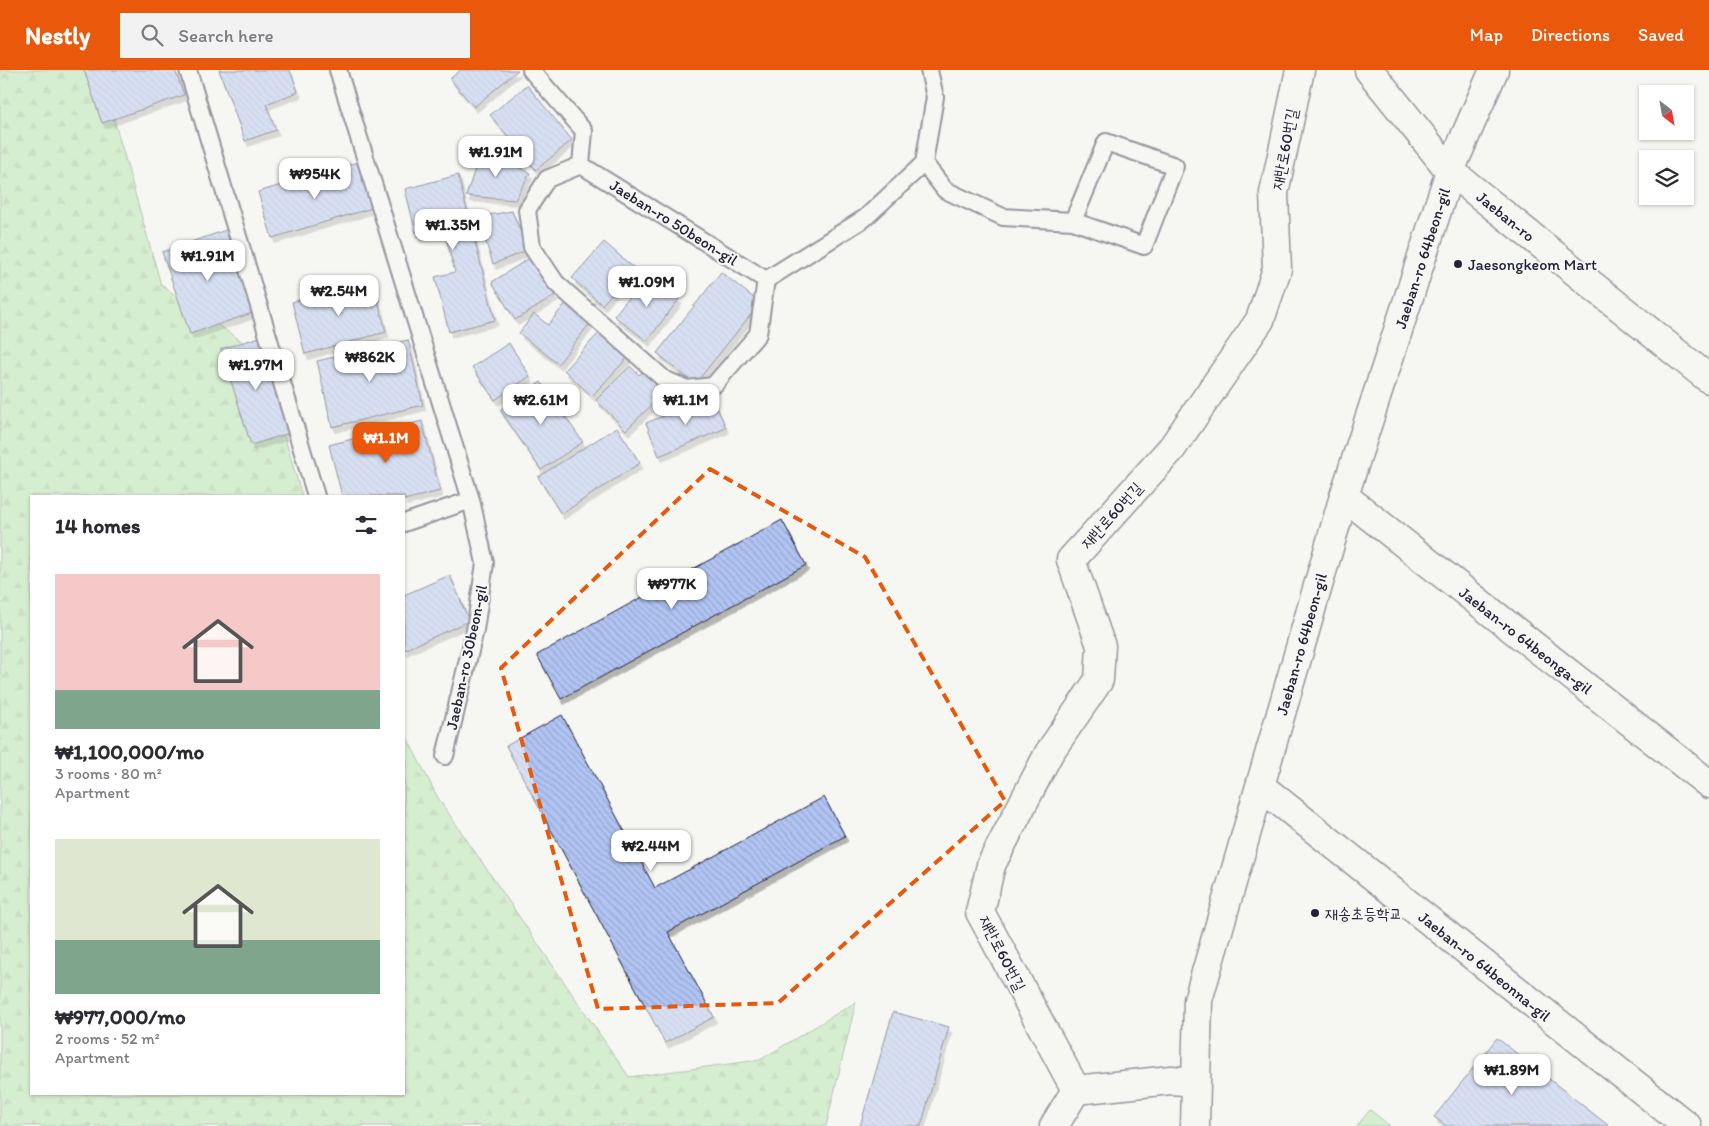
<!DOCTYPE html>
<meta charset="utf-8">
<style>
body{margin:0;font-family:Itim,"Poor Story",sans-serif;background:#f2f2f3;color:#2b2b33;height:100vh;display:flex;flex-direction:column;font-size:19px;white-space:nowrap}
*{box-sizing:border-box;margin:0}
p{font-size:16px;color:#7c7c81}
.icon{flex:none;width:28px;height:28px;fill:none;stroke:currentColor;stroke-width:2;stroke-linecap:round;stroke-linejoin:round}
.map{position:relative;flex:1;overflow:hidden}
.drawer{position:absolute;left:30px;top:425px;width:375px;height:600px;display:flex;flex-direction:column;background:#fff;border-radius:0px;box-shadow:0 1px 4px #0004}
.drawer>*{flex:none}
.needle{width:32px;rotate:149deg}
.tools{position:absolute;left:1639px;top:15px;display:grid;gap:10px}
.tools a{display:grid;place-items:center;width:55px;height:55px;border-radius:0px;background:#fff;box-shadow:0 1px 4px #0004;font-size:25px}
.price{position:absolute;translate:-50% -42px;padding:0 11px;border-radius:10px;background:#fff;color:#222;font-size:16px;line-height:32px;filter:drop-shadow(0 1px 2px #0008)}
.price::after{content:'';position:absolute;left:50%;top:30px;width:15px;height:11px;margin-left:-8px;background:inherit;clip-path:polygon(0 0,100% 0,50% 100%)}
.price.selected{background:#ea580c;color:#fff}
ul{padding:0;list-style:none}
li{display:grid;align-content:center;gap:10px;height:265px;padding:0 25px}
li span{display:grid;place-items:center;height:155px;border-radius:0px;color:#555}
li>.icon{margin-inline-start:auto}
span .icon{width:90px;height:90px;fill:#fffc;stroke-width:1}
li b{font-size:21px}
h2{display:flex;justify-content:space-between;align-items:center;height:60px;padding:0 25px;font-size:21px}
header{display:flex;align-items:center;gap:30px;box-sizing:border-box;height:70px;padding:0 25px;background:#ea580c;color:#fff}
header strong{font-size:24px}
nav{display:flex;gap:28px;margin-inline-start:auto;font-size:18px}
.search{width:350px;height:45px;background:#f2f2f3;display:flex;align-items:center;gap:12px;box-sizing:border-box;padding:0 18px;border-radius:0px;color:#7c7c81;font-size:19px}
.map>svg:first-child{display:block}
.forest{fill:url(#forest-firs);stroke:#698370}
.pitch{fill:#b0e4a6;stroke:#698370}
.building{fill:url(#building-back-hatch);stroke:#22223b;filter:url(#shadow)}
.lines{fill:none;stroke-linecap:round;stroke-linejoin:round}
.service-casing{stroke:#22223b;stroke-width:20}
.minor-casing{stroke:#22223b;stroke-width:31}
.secondary-casing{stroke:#22223b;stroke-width:31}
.service{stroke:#f6f6f2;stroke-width:16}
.minor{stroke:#f6f6f2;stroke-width:28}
.secondary{stroke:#f6f6f2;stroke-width:28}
.marked{fill:none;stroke:#e8590c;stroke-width:4;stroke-dasharray:10 6;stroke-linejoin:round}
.poi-dot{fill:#22223b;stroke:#f6f6f2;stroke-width:2}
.labels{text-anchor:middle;stroke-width:4;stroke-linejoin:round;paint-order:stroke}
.street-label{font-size:16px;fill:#22223b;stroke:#f6f6f2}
.poi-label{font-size:16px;fill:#22223b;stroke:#f6f6f2;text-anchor:start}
</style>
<header>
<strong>Nestly</strong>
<div class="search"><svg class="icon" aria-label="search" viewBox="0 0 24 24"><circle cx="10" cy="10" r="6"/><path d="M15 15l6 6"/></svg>Search here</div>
<nav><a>Map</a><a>Directions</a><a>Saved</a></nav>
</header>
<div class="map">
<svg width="1709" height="1056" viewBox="0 0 1709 1056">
<defs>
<pattern id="forest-firs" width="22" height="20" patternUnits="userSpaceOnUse" patternTransform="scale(1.25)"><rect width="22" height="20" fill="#b0e4a6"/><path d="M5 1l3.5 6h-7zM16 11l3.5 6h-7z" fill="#97c390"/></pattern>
<pattern id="building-back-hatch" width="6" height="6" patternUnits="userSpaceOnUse" patternTransform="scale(1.25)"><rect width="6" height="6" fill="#b1c4f3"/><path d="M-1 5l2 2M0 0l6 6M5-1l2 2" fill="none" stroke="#98a8d1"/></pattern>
<filter id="shadow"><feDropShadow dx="3" dy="5.5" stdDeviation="0" flood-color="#0004"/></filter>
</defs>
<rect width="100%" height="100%" fill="#f6f6f2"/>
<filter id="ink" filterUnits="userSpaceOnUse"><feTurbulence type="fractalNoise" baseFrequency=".02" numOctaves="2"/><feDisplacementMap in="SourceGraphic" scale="10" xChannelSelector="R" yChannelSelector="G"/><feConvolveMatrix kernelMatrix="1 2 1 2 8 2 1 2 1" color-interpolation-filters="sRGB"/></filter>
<g filter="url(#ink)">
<!-- forest -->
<path class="forest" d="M0 0H100L161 215 260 284 302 426H31V1024H404V662L438 728 629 1007 760 990 856 932 826 1056H0Z"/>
<!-- pitch -->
<path class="pitch" d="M1370 1040 1390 1056H1357Z"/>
<!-- building -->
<path class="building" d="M84 0H175L184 25 102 53Z
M219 0H290L298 22 266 34 276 60 245 71Z
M460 0H518L474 37 450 9Z
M527 15 572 70 536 100 490 45Z
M482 78 530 103 515 130 466 126Z
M358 92 372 138 272 168 258 122Z
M458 105 495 250 449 262 435 207 455 202 444 160 417 167 405 119Z
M512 141 528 180 493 194 478 147Z
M226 160 255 242 190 264 162 182Z
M604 172 634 198 602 235 572 208Z
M531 187 555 226 515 250 492 212Z
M721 202 760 233 695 314 657 283Z
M646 205 679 229 647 271 614 246Z
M373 211 386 262 305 284 292 232Z
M566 233 591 252 558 294 519 263 534 244 548 255Z
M601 261 629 286 592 326 564 300Z
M260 267 290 363 251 375 221 279Z
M408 270 423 335 332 357 317 291Z
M509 273 530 306 495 330 472 297Z
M630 296 639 305 645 299 666 321 626 360 596 330Z
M541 312 583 372 541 400 500 340Z
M712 326 726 358 659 386 646 353Z
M422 351 440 421 404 430V426H342L329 375Z
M617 357 640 393 561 444 538 407Z
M782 450 806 495 561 629 537 585Z
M450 505 469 551 404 580V525Z
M562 645 655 818 824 727 845 766 668 862 714 947 665 973 506 676Z
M893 942 949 957 921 1056H860Z
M1497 968 1609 1056H1446L1434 1047Z"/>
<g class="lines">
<defs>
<path id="service" d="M188 0 316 426
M338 0 471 430 485 493 475 560 445 686
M531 0 584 61 581 95 766 210 865 148 924 93 935 27 929 0
M924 93 945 120 1003 147 1073 151 1144 176 1175 96 1106 72 1073 151
M581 95 547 109 527 140 532 177 556 213 664 309 687 319 713 316 758 264 766 210
M404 453 471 430"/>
<path id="minor" d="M1344 426 1709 714
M1260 716 1687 1056
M1076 1020 980 842 991 795 1049 683 1099 610 1101 576 1071 490 1172 378 1260 250 1277 199 1274 123 1300 0
M1076 1020 1171 1010 1196 1012
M1054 1056 1076 1020
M1195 1056 1198 930 1344 426 1450 101 1494 0"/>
<path id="secondary" d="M1369 0 1450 101 1709 309"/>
</defs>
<!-- service casing -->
<use href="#service" class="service-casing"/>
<!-- minor casing -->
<use href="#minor" class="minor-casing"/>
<!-- secondary casing -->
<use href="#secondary" class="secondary-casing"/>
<!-- service -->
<use href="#service" class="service"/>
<!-- minor -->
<use href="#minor" class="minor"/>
<!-- secondary -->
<use href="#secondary" class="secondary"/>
</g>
</g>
<!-- marked area -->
<path d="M0 0H1709V1056H0ZM710 399 865 487 1005 731 778 933 598 939 501 598Z" fill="#f6f6f2" fill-opacity=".55" fill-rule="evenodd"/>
<path class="marked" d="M710 399 865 487 1005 731 778 933 598 939 501 598Z"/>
<!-- markers -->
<g class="poi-dot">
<circle cx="1458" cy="194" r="5"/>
<circle cx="1315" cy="843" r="5"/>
</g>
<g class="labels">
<!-- street labels -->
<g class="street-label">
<text transform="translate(1284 79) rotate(-79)" y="6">재반로60번길</text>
<text transform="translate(1506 146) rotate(39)" y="6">Jaeban-ro</text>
<text transform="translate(674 152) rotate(32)" y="6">Jaeban-ro 50beon-gil</text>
<text transform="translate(1422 188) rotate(-72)" y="6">Jaeban-ro 64beon-gil</text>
<text transform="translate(1111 445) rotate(-48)" y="6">재반로60번길</text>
<text transform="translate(1526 570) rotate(38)" y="6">Jaeban-ro 64beonga-gil</text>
<text transform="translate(1301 574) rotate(-74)" y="6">Jaeban-ro 64beon-gil</text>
<text transform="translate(466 587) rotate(-78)" y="6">Jaeban-ro 30beon-gil</text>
<text transform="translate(1003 883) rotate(63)" y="6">재반로60번길</text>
<text transform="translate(1485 896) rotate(39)" y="6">Jaeban-ro 64beonna-gil</text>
</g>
<!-- poi labels -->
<g class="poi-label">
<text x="1468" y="200">Jaesongkeom Mart</text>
<text x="1325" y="849">재송초등학교</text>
</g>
</g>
</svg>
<div class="tools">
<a><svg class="needle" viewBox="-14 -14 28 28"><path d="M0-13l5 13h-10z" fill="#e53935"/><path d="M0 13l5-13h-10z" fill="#7c7c81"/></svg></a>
<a><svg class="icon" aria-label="layers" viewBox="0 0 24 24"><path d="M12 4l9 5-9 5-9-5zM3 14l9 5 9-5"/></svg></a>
</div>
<b class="price" style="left:496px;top:108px">₩1.91M</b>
<b class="price" style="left:315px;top:130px">₩954K</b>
<b class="price" style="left:453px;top:181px">₩1.35M</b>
<b class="price" style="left:208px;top:212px">₩1.91M</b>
<b class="price" style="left:647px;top:238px">₩1.09M</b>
<b class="price" style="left:339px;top:247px">₩2.54M</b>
<b class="price" style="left:370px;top:313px">₩862K</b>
<b class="price" style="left:256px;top:321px">₩1.97M</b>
<b class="price" style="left:541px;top:356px">₩2.61M</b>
<b class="price" style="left:686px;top:356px">₩1.1M</b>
<b class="price selected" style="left:386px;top:394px">₩1.1M</b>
<b class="price" style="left:672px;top:540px">₩977K</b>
<b class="price" style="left:651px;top:802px">₩2.44M</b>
<b class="price" style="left:1512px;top:1026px">₩1.89M</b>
<section class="drawer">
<h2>14 homes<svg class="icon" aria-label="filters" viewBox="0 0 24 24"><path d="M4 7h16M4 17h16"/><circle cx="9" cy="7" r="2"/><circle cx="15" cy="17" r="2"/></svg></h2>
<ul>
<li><span style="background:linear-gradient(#f6c9c9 75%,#7fa58c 0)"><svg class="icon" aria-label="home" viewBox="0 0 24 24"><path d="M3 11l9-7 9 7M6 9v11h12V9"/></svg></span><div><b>₩1,100,000/mo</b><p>3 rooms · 80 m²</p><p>Apartment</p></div></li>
<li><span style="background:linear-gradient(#dfe7d0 65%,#7fa58c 0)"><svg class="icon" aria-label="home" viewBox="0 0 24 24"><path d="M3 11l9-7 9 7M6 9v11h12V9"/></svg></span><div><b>₩977,000/mo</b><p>2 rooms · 52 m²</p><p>Apartment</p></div></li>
</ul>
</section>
</div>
